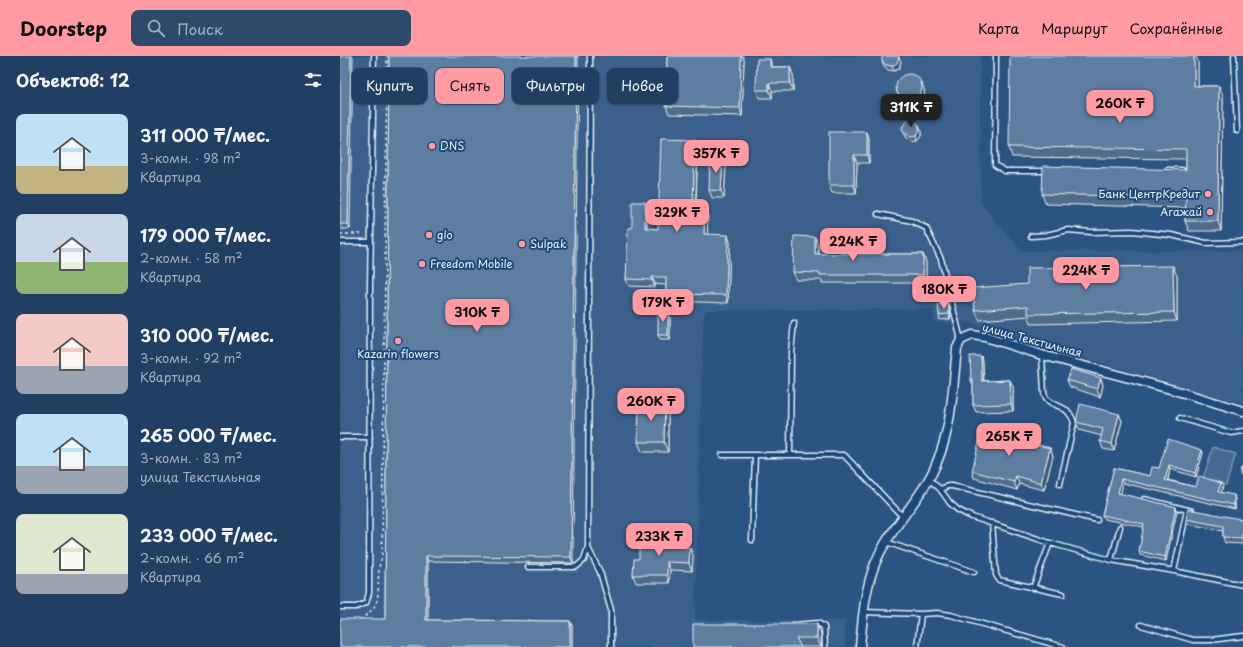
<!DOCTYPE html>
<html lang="ru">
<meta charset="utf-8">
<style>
body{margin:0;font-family:"Playpen Sans",sans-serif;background:#2d4a6b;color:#f1f3f6;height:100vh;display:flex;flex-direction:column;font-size:15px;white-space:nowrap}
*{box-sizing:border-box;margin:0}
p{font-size:13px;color:#a2afbe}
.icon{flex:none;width:22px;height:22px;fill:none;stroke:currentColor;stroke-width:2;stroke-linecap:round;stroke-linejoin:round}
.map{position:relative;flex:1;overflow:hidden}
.panel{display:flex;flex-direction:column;background:#203f62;width:340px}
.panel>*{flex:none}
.banner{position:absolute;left:12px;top:12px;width:380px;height:36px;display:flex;gap:8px}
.price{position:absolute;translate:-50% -34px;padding:0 9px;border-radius:8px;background:#ff9aa2;color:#111;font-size:13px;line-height:26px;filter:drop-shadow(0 1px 2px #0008)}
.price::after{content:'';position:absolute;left:50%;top:24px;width:12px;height:9px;margin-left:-6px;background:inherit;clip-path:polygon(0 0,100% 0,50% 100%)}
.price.selected{background:#222;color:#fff}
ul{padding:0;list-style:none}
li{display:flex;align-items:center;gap:12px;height:100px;padding:0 16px}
li span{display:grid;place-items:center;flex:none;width:112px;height:80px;border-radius:8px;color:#555}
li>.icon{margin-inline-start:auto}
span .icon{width:48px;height:48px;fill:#fffc;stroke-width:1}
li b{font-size:17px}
h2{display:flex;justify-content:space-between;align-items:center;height:48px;padding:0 16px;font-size:17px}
.pill{padding:0 14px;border-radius:8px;background:#203f62;box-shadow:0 1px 3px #0004,0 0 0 1px #3d5877;font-size:14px;line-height:36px}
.pill.selected{background:#ff9aa2;color:#111}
header{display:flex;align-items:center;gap:24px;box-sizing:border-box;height:56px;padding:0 20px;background:#ff9aa2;color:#111}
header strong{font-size:19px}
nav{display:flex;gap:22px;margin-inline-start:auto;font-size:14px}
.search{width:280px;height:36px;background:#2d4a6b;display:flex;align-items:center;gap:10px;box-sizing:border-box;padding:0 14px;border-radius:8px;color:#a2afbe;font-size:15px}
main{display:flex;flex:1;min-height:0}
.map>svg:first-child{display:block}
.built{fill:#3a608b}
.green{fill:#476b93;stroke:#98aec6}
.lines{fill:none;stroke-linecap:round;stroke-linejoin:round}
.service-casing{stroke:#e8f1f8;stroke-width:7}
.minor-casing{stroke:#e8f1f8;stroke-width:11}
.path{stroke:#e8f1f8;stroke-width:1.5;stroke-dasharray:3 3;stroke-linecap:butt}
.service{stroke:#1f4a7a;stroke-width:4}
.minor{stroke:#1f4a7a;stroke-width:8}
.wall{fill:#506c8a;stroke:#e8f1f8}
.shaded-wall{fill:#415871;stroke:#e8f1f8}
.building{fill:#5d7da1;stroke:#e8f1f8}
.poi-dot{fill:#ff9aa2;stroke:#1f4a7a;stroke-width:1.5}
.labels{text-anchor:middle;stroke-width:4;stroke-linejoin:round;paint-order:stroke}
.poi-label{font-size:11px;fill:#e8f1f8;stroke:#1f4a7a;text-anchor:start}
.street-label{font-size:11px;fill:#e8f1f8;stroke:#1f4a7a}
</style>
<header>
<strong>Doorstep</strong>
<div class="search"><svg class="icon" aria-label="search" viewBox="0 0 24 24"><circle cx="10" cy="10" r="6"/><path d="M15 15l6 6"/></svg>Поиск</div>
<nav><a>Карта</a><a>Маршрут</a><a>Сохранённые</a></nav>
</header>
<main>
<section class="panel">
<h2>Объектов: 12<svg class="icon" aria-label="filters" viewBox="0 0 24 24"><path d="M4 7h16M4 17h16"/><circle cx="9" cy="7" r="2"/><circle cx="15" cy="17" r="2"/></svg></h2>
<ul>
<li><span style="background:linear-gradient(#bfe0f5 65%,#c2b280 0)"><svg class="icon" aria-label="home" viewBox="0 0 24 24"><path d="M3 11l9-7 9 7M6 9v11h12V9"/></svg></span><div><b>311 000 ₸/мес.</b><p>3-комн. · 98 m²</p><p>Квартира</p></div></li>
<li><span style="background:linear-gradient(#c9d6e8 60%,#8fb573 0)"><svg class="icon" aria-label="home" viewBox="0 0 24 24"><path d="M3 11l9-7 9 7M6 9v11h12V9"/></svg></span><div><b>179 000 ₸/мес.</b><p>2-комн. · 58 m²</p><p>Квартира</p></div></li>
<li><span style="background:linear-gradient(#f6c9c9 65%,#9aa5b1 0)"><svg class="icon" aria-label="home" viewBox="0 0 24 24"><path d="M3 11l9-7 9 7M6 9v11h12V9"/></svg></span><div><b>310 000 ₸/мес.</b><p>3-комн. · 92 m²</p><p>Квартира</p></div></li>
<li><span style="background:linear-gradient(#bfe0f5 65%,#9aa5b1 0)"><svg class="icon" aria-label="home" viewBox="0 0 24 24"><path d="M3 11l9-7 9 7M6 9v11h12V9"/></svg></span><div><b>265 000 ₸/мес.</b><p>3-комн. · 83 m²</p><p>улица Текстильная</p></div></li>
<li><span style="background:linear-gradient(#dfe7d0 75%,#9aa5b1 0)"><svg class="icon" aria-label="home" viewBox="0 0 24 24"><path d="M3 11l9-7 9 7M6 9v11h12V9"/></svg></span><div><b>233 000 ₸/мес.</b><p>2-комн. · 66 m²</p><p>Квартира</p></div></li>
</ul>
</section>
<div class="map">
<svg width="903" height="591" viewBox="0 0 903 591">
<rect width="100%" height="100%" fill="#2b5482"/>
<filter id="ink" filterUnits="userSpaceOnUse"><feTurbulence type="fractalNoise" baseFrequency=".025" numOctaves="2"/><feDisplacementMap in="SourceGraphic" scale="8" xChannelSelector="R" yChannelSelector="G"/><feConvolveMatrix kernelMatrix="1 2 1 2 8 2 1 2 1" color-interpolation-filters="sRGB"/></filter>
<g filter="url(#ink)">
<!-- built -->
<path class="built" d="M0 0H640L641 147 682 195H903V348L655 276 631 267 595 266 593 253 367 254 364 257 362 296 355 564 505 565V591H0Z"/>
<!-- green -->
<path class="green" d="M873 391 896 398 886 429 863 422Z"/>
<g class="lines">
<defs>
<path id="service" d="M656 0 655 109 665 115H708
M894 0 897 75
M827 114H842
M538 158 572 165 586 172 601 203 621 284
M691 180 706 179 728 174 751 176 792 175 831 179 866 187 903 186
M0 186H31
M702 299 704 337C708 351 720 347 728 356 731 359 733 363 734 367L720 428
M840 362 891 377 903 375
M0 381H30
M382 399H504L563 461
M450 399 451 296 454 267
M903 415V416
M589 423 600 433 610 447 618 454 632 461 710 487 771 504 834 515 903 529
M600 433 608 430H612L757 464
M804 443 852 455
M652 467 656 519 659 524 723 538
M412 484 415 399
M546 486 634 516
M248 492 260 516 271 554V591
M771 504 780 471
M188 511H236L244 504 248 491 250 0
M834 515 847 454
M693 532 710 487
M0 551H16L26 547 29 537 30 229 34 0
M523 556 581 558 597 557 611 559 723 591
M454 569 478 567 484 571 485 591
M801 569 853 584H871L903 580
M577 591 581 558"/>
<path id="minor" d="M520 591C523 555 526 517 546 486 561 461 587 433 597 406 612 371 613 330 617 292L621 284 632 279 645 281 702 299 834 334 903 355"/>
</defs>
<!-- service casing -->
<use href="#service" class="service-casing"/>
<!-- minor casing -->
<use href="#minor" class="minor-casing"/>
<!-- path -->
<path class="path" d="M13 14H27
M39 14H51
M0 178H24
M20 564C25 560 31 556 34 551 42 540 35 516 42 501L47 0"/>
<!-- service -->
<use href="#service" class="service"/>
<!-- minor -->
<use href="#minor" class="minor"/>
</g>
<!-- wall -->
<path class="wall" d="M0 0 10 173H0Z
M49 0 233 507 88 505V564L230 565 232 570V591H0L45 563Z
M327 0H403L404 4 402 60 329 58 326 50Z
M542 5 561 6 559 12 554 15 548 14 544 10Z
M858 7V30H879L883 40 881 175H849L845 165V152L706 148 702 138 846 114V103L672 101 669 91Z
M432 11H450L453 19V35H432V42H419L416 34Z
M584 33 585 42 583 47 575 52 567 51 563 49 559 41 556 34Z
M579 69 581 75V80L577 85 572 86 565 81 563 76Z
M527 76 529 83V107H517L516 137H492L489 129Z
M358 92 356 149 365 150 368 157 367 178 390 186 388 247 329 245 326 238V229L315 228V231L289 230 286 223 292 172 307 154V173H318Z
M386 109 384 142H372L369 134Z
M478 188V198H583L586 206V227H482V224H456L453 216Z
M837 220V265L691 268 689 260 639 264 635 254Z
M610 253V263L600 264 599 259Z
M330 260V284H320L318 279Z
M643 306 644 325 670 324 673 331V355L636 356 633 349V330L631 324Z
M761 322 763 330 760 341 730 331 727 324Z
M328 357V396H302L298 386Z
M779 358 782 365 774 395 763 393 760 385 762 380 739 374 736 366Z
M663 376 685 382 687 386 710 392 713 400 704 434 679 428 677 434 634 422 632 415Z
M863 397 856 421 830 413 828 424 856 431 881 427 883 430 881 436 895 443V453L783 427 780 438 836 451 837 455 826 505 800 499 799 495 804 471 764 463 762 459 774 412 810 420 819 412Z
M903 462V488L885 487 883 481V475L848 468 846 463H900Z
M326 485 327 487 340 491 353 499 352 515 330 514 329 527H296L293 519 299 503Z
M477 568 481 578V591H353Z"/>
<!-- shaded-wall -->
<path class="shaded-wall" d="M11 0H13L10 173 8 168Z
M236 0H238L233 507 231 501Z
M401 0H403L404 4 402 60 400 52Z
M854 0H856L858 7V40L854 30Z
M559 1 561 6 559 12 554 15 552 10Z
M430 3 432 10V19L430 11Z
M450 11 453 19V35L450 27Z
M582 26 584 33 585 42 583 47 575 52 573 44Z
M429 27 432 35V42L429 34Z
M879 30 883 40 881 175 878 165Z
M579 69 581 75V80L577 85 576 80Z
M527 76 529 83V107L527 99Z
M355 84 358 92 355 157 353 149Z
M514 99 517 107 516 137 514 129Z
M383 101 386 109 384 142 381 135Z
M305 146 307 154V180L305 172Z
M365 150 368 157 367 186 364 178Z
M388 179 390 186 388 247 386 239Z
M475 181 478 188V205L475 198Z
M583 198 586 206V227L583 219Z
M833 210 837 220V265L834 256Z
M312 221 315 228V231L312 224Z
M608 248 610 253V263L609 258Z
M328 255 330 260V284L328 279Z
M641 300 643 306 644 332 642 325Z
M761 322 763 330 760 341 757 333Z
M670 324 673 331V355L671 348Z
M325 347 328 357V396L324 386Z
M779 358 782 365 774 395 772 388Z
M710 392 713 400 704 434 701 427Z
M862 394 863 397 856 421 855 417Z
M829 409 830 413 827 427 825 424Z
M676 420 679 428 677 434 674 426Z
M781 423 783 427 780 441 778 437Z
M881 427 883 430 880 440 878 436Z
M894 439 895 443V453L894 449Z
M836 451 837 455 826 505 825 501Z
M350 492 353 499 352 515 349 507Z
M86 500 88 505V569L86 564Z
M327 506 330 514 329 527 327 519Z
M230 565 232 570V591H230Z
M477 568 481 578V591L477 582Z"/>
<!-- building -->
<path class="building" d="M0 0H11L8 168H0Z
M49 0H236L231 501 86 500V564L230 565V591H0V563H45Z
M327 0H401L400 52 326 50Z
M542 0H558L559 1 557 7 552 10 546 9 542 5Z
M670 0H854V30H879L878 165H845L846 142 702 138 703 110 846 114V93L669 91Z
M417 3H430V11H450V27H429V34H416Z
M556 31a13 13 0 1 1 26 0a13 13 0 1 1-26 0Z
M568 64H573L579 69V75L576 80 570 81 563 76 562 71Z
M489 76H527V99H514V129H489Z
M321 83 355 84 353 149 365 150 364 178 388 179 386 239 326 238V221H312V224L286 223 288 172H292V146H305V172L318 173Z
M370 101H383L381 135 369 134Z
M454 180 475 181V198H583V219H480V217L453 216Z
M833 210 834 256 688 258V250L635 254 633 232 687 228V212Z
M608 248 609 258 599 259 598 249Z
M318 255H328V279H318Z
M630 300H641L642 325 670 324 671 348 633 349V323L631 324Z
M731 313 761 322 757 333 727 324Z
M299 346 325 347 324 386H298Z
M740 348 779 358 772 388 760 385 763 373 736 366Z
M643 369 662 374V376L685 382 684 386 710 392 701 427 676 420 674 426 632 415Z
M828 383 862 394 855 417 829 409 825 424 856 431 859 420 881 427 878 436 894 439V449L781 423 778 437 836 451 825 501 799 495 804 468 762 459 774 412 810 420 812 411 819 412Z
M848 453 900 463 903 462 902 482 883 481V470L846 463Z
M299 485H326V487H339V491L350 492 349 507 327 506V519H293L294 503H299Z
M353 568H477V582H456L461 591H353Z"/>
</g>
<!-- markers -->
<g class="poi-dot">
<circle cx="92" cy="90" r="4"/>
<circle cx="868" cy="138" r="4"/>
<circle cx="870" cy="156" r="4"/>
<circle cx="89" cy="179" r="4"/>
<circle cx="182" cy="188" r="4"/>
<circle cx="82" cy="208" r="4"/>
<circle cx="58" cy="285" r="4"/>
</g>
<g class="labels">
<!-- poi labels -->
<g class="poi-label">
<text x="100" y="94">DNS</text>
<text x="860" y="142" text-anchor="end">Банк ЦентрКредит</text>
<text x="862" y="160" text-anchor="end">Агажай</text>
<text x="97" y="183">glo</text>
<text x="190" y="192">Sulpak</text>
<text x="90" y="212">Freedom Mobile</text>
<text x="58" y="302" text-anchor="middle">Kazarin flowers</text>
</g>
<!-- street labels -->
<g class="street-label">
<text transform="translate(692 284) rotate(15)" y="4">улица Текстильная</text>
</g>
</g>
</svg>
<b class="price" style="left:780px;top:68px">260K ₸</b>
<b class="price selected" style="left:571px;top:72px">311K ₸</b>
<b class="price" style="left:376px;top:118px">357K ₸</b>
<b class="price" style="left:337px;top:177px">329K ₸</b>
<b class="price" style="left:513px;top:206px">224K ₸</b>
<b class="price" style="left:746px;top:235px">224K ₸</b>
<b class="price" style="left:604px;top:254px">180K ₸</b>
<b class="price" style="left:323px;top:267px">179K ₸</b>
<b class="price" style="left:137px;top:277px">310K ₸</b>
<b class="price" style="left:311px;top:366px">260K ₸</b>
<b class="price" style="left:669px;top:401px">265K ₸</b>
<b class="price" style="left:319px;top:501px">233K ₸</b>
<div class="banner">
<a class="pill">Купить</a>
<a class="pill selected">Снять</a>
<a class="pill">Фильтры</a>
<a class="pill">Новое</a>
</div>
</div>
</main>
